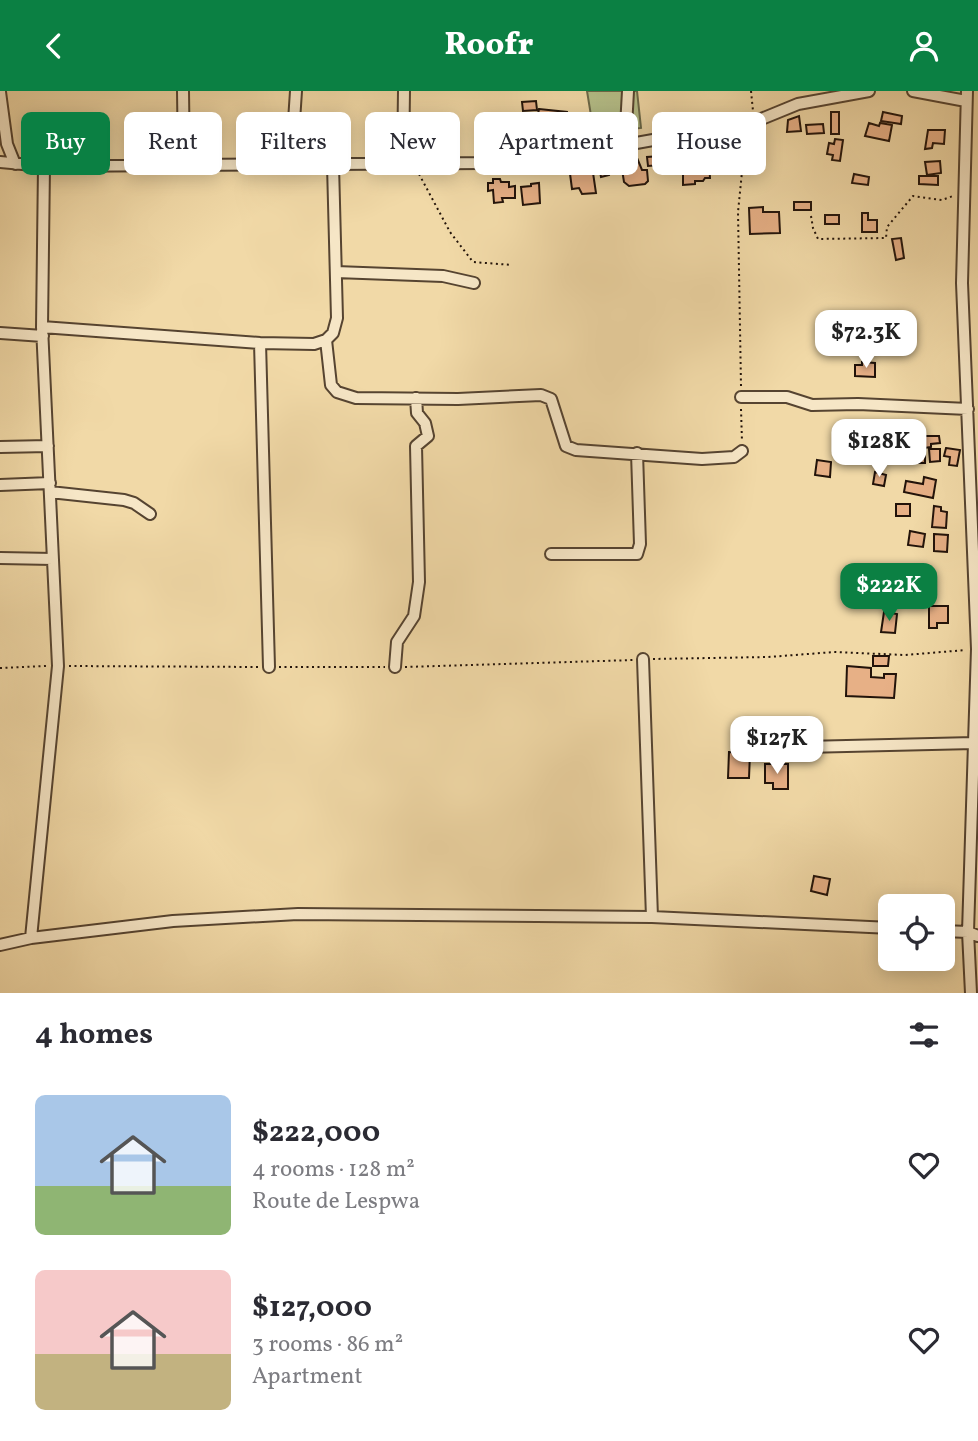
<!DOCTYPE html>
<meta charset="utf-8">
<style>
body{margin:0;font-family:Vollkorn,serif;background:#f2f2f3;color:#2b2b33;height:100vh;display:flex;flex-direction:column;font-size:26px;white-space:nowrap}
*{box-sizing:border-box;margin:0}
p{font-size:23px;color:#7c7c81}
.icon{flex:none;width:38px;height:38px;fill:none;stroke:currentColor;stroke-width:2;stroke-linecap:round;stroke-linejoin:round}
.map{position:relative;height:902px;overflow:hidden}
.side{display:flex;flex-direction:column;background:#fff;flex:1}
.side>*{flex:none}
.banner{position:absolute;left:21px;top:21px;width:936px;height:63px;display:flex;gap:14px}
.controls{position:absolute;left:878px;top:803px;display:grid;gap:14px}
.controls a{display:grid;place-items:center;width:77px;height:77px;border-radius:10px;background:#fff;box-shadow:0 4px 18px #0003;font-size:35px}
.price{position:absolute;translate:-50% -60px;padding:0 16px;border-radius:14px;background:#fff;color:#222;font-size:23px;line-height:46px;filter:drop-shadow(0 2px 4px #0008)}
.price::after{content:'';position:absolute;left:50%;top:42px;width:21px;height:16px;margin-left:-10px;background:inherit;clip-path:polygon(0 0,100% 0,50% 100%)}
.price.current{background:#0b8043;color:#fff}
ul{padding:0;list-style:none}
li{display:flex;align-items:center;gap:21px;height:175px;padding:0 35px}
li span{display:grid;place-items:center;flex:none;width:196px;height:140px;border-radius:10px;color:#555}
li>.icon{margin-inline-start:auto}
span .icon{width:84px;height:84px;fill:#fffc;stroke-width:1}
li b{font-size:30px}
h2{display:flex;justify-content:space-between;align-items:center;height:84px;padding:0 35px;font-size:30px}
.chip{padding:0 24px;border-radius:10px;background:#fff;box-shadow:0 4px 18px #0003;font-size:24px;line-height:63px}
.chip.current{background:#0b8043;color:#fff}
header{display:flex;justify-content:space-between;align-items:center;height:91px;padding:0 35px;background:#0b8043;color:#fff;font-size:32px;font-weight:800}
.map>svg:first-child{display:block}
.green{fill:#b6c08a;stroke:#6c6a4a;stroke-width:2}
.building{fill:#e7b086;stroke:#22130a;stroke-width:2}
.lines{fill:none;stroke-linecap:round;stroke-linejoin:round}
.minor-casing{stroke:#564431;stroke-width:14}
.path{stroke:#22130a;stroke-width:2;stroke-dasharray:2 3.5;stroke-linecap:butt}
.minor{stroke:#f6e6c6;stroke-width:10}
</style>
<header><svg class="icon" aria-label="back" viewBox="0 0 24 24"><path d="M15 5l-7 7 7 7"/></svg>Roofr<svg class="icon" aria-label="person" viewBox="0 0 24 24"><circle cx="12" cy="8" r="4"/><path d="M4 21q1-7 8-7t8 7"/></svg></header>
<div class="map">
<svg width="978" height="902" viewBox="0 0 978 902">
<rect width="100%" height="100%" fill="#f1d9a7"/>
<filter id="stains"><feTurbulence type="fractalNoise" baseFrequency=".00286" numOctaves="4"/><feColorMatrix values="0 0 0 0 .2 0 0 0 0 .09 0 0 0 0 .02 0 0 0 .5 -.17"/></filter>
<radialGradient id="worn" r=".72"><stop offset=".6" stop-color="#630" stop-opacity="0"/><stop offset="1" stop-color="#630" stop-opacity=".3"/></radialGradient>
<!-- green -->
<path class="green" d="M587 0H637L641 37 594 43Z"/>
<!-- building -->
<path class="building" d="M536 10 537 19 523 20 522 11Z
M539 18 567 21 568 30 560 31V40L544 41V35H531L530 24 538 23Z
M831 21H839V43H831Z
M883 21 902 25 901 33 881 30Z
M799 25 801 40 787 41 788 29Z
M869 32 879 35 880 32 892 34 889 50 865 45Z
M823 33 824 42 807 43 806 34Z
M928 39H945L944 53 933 52 932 57 925 58Z
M835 48 843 49 840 70 832 69 833 64 827 63 829 52 834 53Z
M620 61 628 64 635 62 642 79H647L648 90 645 93 629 95 624 91 621 72 617 64Z
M661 65V74L648 75 647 66Z
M593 68 595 75H592L596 102 582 103 579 97 572 98 569 75 575 74V71Z
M607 69 609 84 601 86 598 70Z
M685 69 694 72 709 69 710 87H705L703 90H695V93L683 94V83L686 82 682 73Z
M732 70 733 79 716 81 715 72Z
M940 70 941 82 927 84 925 71Z
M854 83 869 86 868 94 852 92Z
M919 85H938V94L919 93Z
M493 88H500L501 91H509V96L515 95V107H502L503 111 494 112 493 99 488 100V92H493Z
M539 92 540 112 523 114 521 96 531 95V93Z
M794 111H811V119H794Z
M763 116V121H779L780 142 750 143 749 117Z
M862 122H868V129H877V141H862Z
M825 124H839V133H825Z
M901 147 904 167 896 169 892 148Z
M862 271 875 272V286L855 285V274H862Z
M924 345H939L940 352 931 353V356L924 357Z
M946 357 960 359 957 375 949 374 950 366 944 365Z
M929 358H940V370L930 371Z
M907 363H925V372H907Z
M817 369 831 371 830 386 815 384Z
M875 381 886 384 884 395 873 393Z
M924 386 936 389 933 407 904 401 906 390 923 393Z
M896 413H910V425H896Z
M934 415 941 416V420L947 421 946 437 932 436Z
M910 440 925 443 923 456 908 454Z
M934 443 948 444 947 461 934 460Z
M866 473H878L879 487 863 488V480H867Z
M929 515H948V532H937V537H929Z
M884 521 897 523 895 542 881 541Z
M873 565H889L888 575H873Z
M847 575 871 577V586L884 587V583H896L894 607 846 605Z
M729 661 750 662 749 687H728Z
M765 673H788V698H773V692H765Z
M814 785 830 788 827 804 811 800Z"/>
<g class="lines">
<defs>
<path id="minor" d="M183 0 184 73
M913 0 966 10
M967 0 962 192 977 558 968 841 971 902
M0 1 7 53 15 73
M625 54 628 0
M0 71 44 75 485 72 625 54 754 31 798 13 869 0
M403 73 404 0
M291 75 296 0
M336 181 443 185 474 192
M42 236 260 252 314 253 326 249 333 242 337 227 333 74
M0 242 43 245
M326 249 331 294 337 301 356 307 458 308 541 304 551 308 566 355 576 359 702 368 734 366 742 360
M260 252 269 576
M741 306H787L812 314 858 313 968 318
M0 356 48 355
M0 394 50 392
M50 401 124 409 134 412 150 423
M551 463H637L640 453 637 362
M0 467 53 468
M643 568 652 826
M395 576 397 551 414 525 419 491 416 355 428 345 425 332 417 322 416 307
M761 657 974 652
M943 840 968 841 978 845
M31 847 58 575 42 236 44 75
M0 854 31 847 173 830 298 823 652 826 891 837"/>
</defs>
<!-- minor casing -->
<use href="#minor" class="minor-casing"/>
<!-- path -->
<path class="path" d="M751 0 753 20
M419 83 450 141 473 171 512 174
M811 125 813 137 818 148 886 147 887 136 913 105 942 109 953 105
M741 295 738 121 742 81 751 43
M741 318 742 351
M653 568 768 566 834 561 905 564 966 559
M69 575 259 576
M279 576H385
M405 576 634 569
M0 577 46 575"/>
<!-- minor -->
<use href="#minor" class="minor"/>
</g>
<rect width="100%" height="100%" filter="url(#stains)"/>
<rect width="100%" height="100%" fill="url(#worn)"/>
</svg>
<div class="controls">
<a><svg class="icon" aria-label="locate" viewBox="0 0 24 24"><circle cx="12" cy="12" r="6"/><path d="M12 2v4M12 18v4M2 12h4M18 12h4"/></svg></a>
</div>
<b class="price" style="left:866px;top:279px">$72.3K</b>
<b class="price" style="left:879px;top:388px">$128K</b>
<b class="price current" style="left:889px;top:532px">$222K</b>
<b class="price" style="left:777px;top:685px">$127K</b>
<div class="banner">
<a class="chip current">Buy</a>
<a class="chip">Rent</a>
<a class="chip">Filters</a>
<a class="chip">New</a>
<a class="chip">Apartment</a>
<a class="chip">House</a>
</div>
</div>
<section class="side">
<h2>4 homes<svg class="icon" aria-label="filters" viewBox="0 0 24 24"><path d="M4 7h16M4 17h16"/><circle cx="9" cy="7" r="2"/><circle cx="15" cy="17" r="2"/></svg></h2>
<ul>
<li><span style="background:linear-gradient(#a9c7e8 65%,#8fb573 0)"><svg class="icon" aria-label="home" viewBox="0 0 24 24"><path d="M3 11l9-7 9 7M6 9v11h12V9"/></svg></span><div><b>$222,000</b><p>4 rooms · 128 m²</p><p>Route de Lespwa</p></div><svg class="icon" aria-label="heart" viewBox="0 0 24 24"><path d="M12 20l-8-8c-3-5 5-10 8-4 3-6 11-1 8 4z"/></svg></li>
<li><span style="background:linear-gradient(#f6c9c9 60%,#c2b280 0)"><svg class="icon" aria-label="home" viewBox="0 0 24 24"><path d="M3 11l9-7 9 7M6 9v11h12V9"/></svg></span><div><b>$127,000</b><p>3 rooms · 86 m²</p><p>Apartment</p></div><svg class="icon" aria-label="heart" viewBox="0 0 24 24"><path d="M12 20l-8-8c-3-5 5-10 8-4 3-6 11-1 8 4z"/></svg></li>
</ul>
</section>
